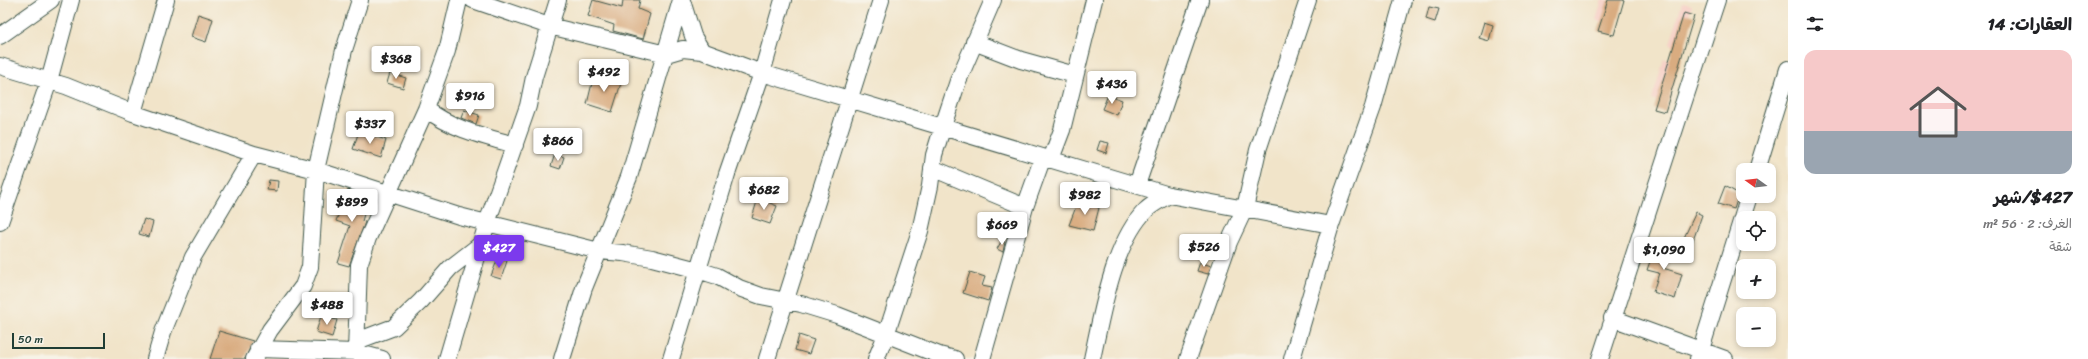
<!DOCTYPE html>
<html lang="ar">
<meta charset="utf-8">
<style>
body{margin:0;font-family:Sriracha,"Playpen Sans Arabic",sans-serif;background:#f6f6f6;color:#202124;direction:rtl;height:100vh;display:flex;flex-direction:column;font-size:15px;white-space:nowrap}
*{box-sizing:border-box;margin:0}
p{font-size:13px;color:#757577}
.icon{flex:none;width:22px;height:22px;fill:none;stroke:currentColor;stroke-width:2;stroke-linecap:round;stroke-linejoin:round}
.map{position:relative;flex:1;overflow:hidden;direction:ltr}
.panel{display:flex;flex-direction:column;background:#fff;width:300px}
.panel>*{flex:none}
.needle{width:26px;rotate:285deg}
.buttons{position:absolute;left:1736px;top:163px;display:grid;gap:8px}
.buttons a{display:grid;place-items:center;width:40px;height:40px;border-radius:8px;background:#fff;box-shadow:0 2px 6px #0003;font-size:20px}
.scale{position:absolute;left:12px;bottom:10px;width:93px;box-sizing:border-box;padding-left:4px;border:2px solid #1f3d34;border-top:0;font-size:11px;line-height:14px;white-space:nowrap;color:#1f3d34;-webkit-text-stroke:3px #f7f3e8;paint-order:stroke}
.price{position:absolute;translate:-50% -34px;padding:0 9px;border-radius:4px;background:#fff;color:#222;font-size:13px;line-height:26px;filter:drop-shadow(0 1px 2px #0008)}
.price::after{content:'';position:absolute;left:50%;top:24px;width:12px;height:9px;margin-left:-6px;background:inherit;clip-path:polygon(0 0,100% 0,50% 100%)}
.price.selected{background:#7c3aed;color:#fff}
ul{padding:0;list-style:none}
li{display:grid;align-content:center;gap:8px;height:212px;padding:0 16px}
li span{display:grid;place-items:center;height:124px;border-radius:12px;color:#555}
li>.icon{margin-inline-start:auto}
span .icon{width:72px;height:72px;fill:#fffc;stroke-width:1}
li b{font-size:17px}
h2{display:flex;justify-content:space-between;align-items:center;height:48px;padding:0 16px;font-size:17px}
main{display:flex;flex:1;min-height:0}
.map>svg:first-child{display:block}
.built{fill:#f7d1c8}
.building{fill:#d9ac80}
.lines{fill:none;stroke-linecap:round;stroke-linejoin:round}
.minor-casing{stroke:#3e564a;stroke-width:18}
.minor{stroke:#fff;stroke-width:16}
</style>
<main>
<section class="panel">
<h2>العقارات: 14<svg class="icon" aria-label="filters" viewBox="0 0 24 24"><path d="M4 7h16M4 17h16"/><circle cx="9" cy="7" r="2"/><circle cx="15" cy="17" r="2"/></svg></h2>
<ul>
<li><span style="background:linear-gradient(#f6c9c9 65%,#9aa5b1 0)"><svg class="icon" aria-label="home" viewBox="0 0 24 24"><path d="M3 11l9-7 9 7M6 9v11h12V9"/></svg></span><div><b>$427/شهر</b><p>الغرف: 2 · 56 m²</p><p>شقة</p></div></li>
</ul>
</section>
<div class="map">
<svg width="1788" height="359" viewBox="0 0 1788 359">
<rect width="100%" height="100%" fill="#f7f3e8"/>
<filter id="ink" filterUnits="userSpaceOnUse"><feTurbulence type="fractalNoise" baseFrequency=".025" numOctaves="2"/><feDisplacementMap in="SourceGraphic" scale="8" xChannelSelector="R" yChannelSelector="G"/><feConvolveMatrix kernelMatrix="1 2 1 2 8 2 1 2 1" color-interpolation-filters="sRGB"/></filter>
<filter id="wash" filterUnits="userSpaceOnUse"><feTurbulence type="fractalNoise" baseFrequency=".012" numOctaves="4" result="noise"/><feDisplacementMap in="SourceGraphic" scale="16" xChannelSelector="R" yChannelSelector="G"/><feGaussianBlur stdDeviation="0.9" result="paint"/><feColorMatrix in="noise" values="0 0 0 0 0 0 0 0 0 0 0 0 0 0 0 0 0 1.4 0 .05"/><feComposite in="paint" operator="in"/></filter>
<g filter="url(#wash)">
<rect width="100%" height="100%" fill="#f1e4c9"/>
<!-- built -->
<path class="built" d="M1602 0H1619L1612 26 1596 20Z
M1682 3 1692 5 1679 47 1670 44Z
M1664 59 1673 61 1661 102 1652 100Z"/>
<g id="blocks">
<!-- building -->
<path class="building" d="M593 0 622 8 623 0H640L638 9 650 14 643 39 613 31 614 25 588 16Z
M1608 0H1624L1614 35 1598 31Z
M1429 7 1439 9 1435 22 1426 19Z
M1684 13 1694 16 1665 112 1654 109Z
M198 14 213 19 206 42 191 37Z
M1484 22 1493 25 1489 41 1479 38Z
M390 73 406 78 403 88 387 83Z
M594 75 622 80 612 112 587 104Z
M1108 95 1122 100 1117 115 1102 109Z
M464 110 479 115 476 124 461 118Z
M359 131 386 140 381 158 353 149Z
M1100 141 1109 143 1106 153 1097 150Z
M555 154 564 157 560 169 551 166Z
M269 180 278 181 277 191 267 190Z
M1725 186 1739 194 1734 209 1718 204Z
M348 190 369 197 362 221 365 222 349 266 338 263 350 226 336 221Z
M758 198 777 206 770 224 752 218Z
M1079 199 1099 208 1093 231 1069 225Z
M1696 212 1702 215 1691 246 1682 242Z
M144 219 153 222 149 237 139 234Z
M1658 239 1673 245 1663 268 1682 274 1675 299 1653 292 1659 273 1647 270Z
M1002 240 1005 242 1003 252 997 249Z
M498 258 507 261 501 279 491 276Z
M1200 262 1211 266 1208 274 1197 271Z
M970 272 985 277 982 286 992 288 988 301 963 293Z
M321 316 337 320 332 337 316 332Z
M219 331 253 341 245 359H210Z
M799 335 814 340 809 354 795 350Z"/>
</g>
</g>
<g filter="url(#ink)">
<use href="#blocks" fill-opacity="0" stroke="#3e564a" stroke-width="1"/>
<g class="lines">
<defs>
<path id="minor" d="M473 0 549 26 666 54 683 49 702 51 762 73 1169 195 1331 225
M682 1 693 36 702 51
M0 36 51 0
M974 42 1021 60 1075 75
M0 66 66 86 133 113 254 154 316 170 459 216 599 251 623 253 652 258 698 270 717 276 739 288 761 296 801 304 837 315 939 355 955 359
M426 109C452 129 483 136 515 145
M133 113 166 0
M1051 159 1062 130 1094 0
M932 168 1025 207
M1757 170 1788 69
M1137 185 1200 0
M0 222 49 81 71 0
M1612 318 1725 359
M357 341 394 327 421 301 450 268 481 244
M258 349 356 352 382 359
M356 352 359 265 368 238 426 109 447 51 459 0
M155 359 163 332 193 257 254 154
M254 359 270 330 303 286 310 267 316 170 344 50 360 0
M447 359 487 223 528 106 534 77 558 0
M562 359 584 288 629 177 681 0
M671 359 727 174 762 73 783 0
M767 359 881 0
M876 359 886 335 920 231 930 186 934 155 943 126 958 81 993 0
M982 359 1025 207 1043 157
M1092 359C1102 314 1113 243 1146 210 1152 204 1162 199 1169 195
M1188 359 1229 242 1245 208 1258 150 1308 0
M1292 359 1331 225 1373 107 1403 0
M1600 359 1717 0
M1698 359 1749 196"/>
</defs>
<!-- minor casing -->
<use href="#minor" class="minor-casing"/>
<!-- minor -->
<use href="#minor" class="minor"/>
</g>
</g>
</svg>
<div class="buttons">
<a><svg class="needle" viewBox="-14 -14 28 28"><path d="M0-13l5 13h-10z" fill="#e53935"/><path d="M0 13l5-13h-10z" fill="#757577"/></svg></a>
<a><svg class="icon" aria-label="locate" viewBox="0 0 24 24"><circle cx="12" cy="12" r="6"/><path d="M12 2v4M12 18v4M2 12h4M18 12h4"/></svg></a>
<a>+</a>
<a>−</a>
</div>
<div class="scale">50 m</div>
<b class="price" style="left:396px;top:80px">$368</b>
<b class="price" style="left:604px;top:93px">$492</b>
<b class="price" style="left:1112px;top:105px">$436</b>
<b class="price" style="left:470px;top:117px">$916</b>
<b class="price" style="left:370px;top:145px">$337</b>
<b class="price" style="left:558px;top:162px">$866</b>
<b class="price" style="left:764px;top:211px">$682</b>
<b class="price" style="left:1085px;top:216px">$982</b>
<b class="price" style="left:352px;top:223px">$899</b>
<b class="price" style="left:1002px;top:246px">$669</b>
<b class="price" style="left:1204px;top:268px">$526</b>
<b class="price selected" style="left:499px;top:269px">$427</b>
<b class="price" style="left:1664px;top:271px">$1,090</b>
<b class="price" style="left:327px;top:326px">$488</b>
</div>
</main>
